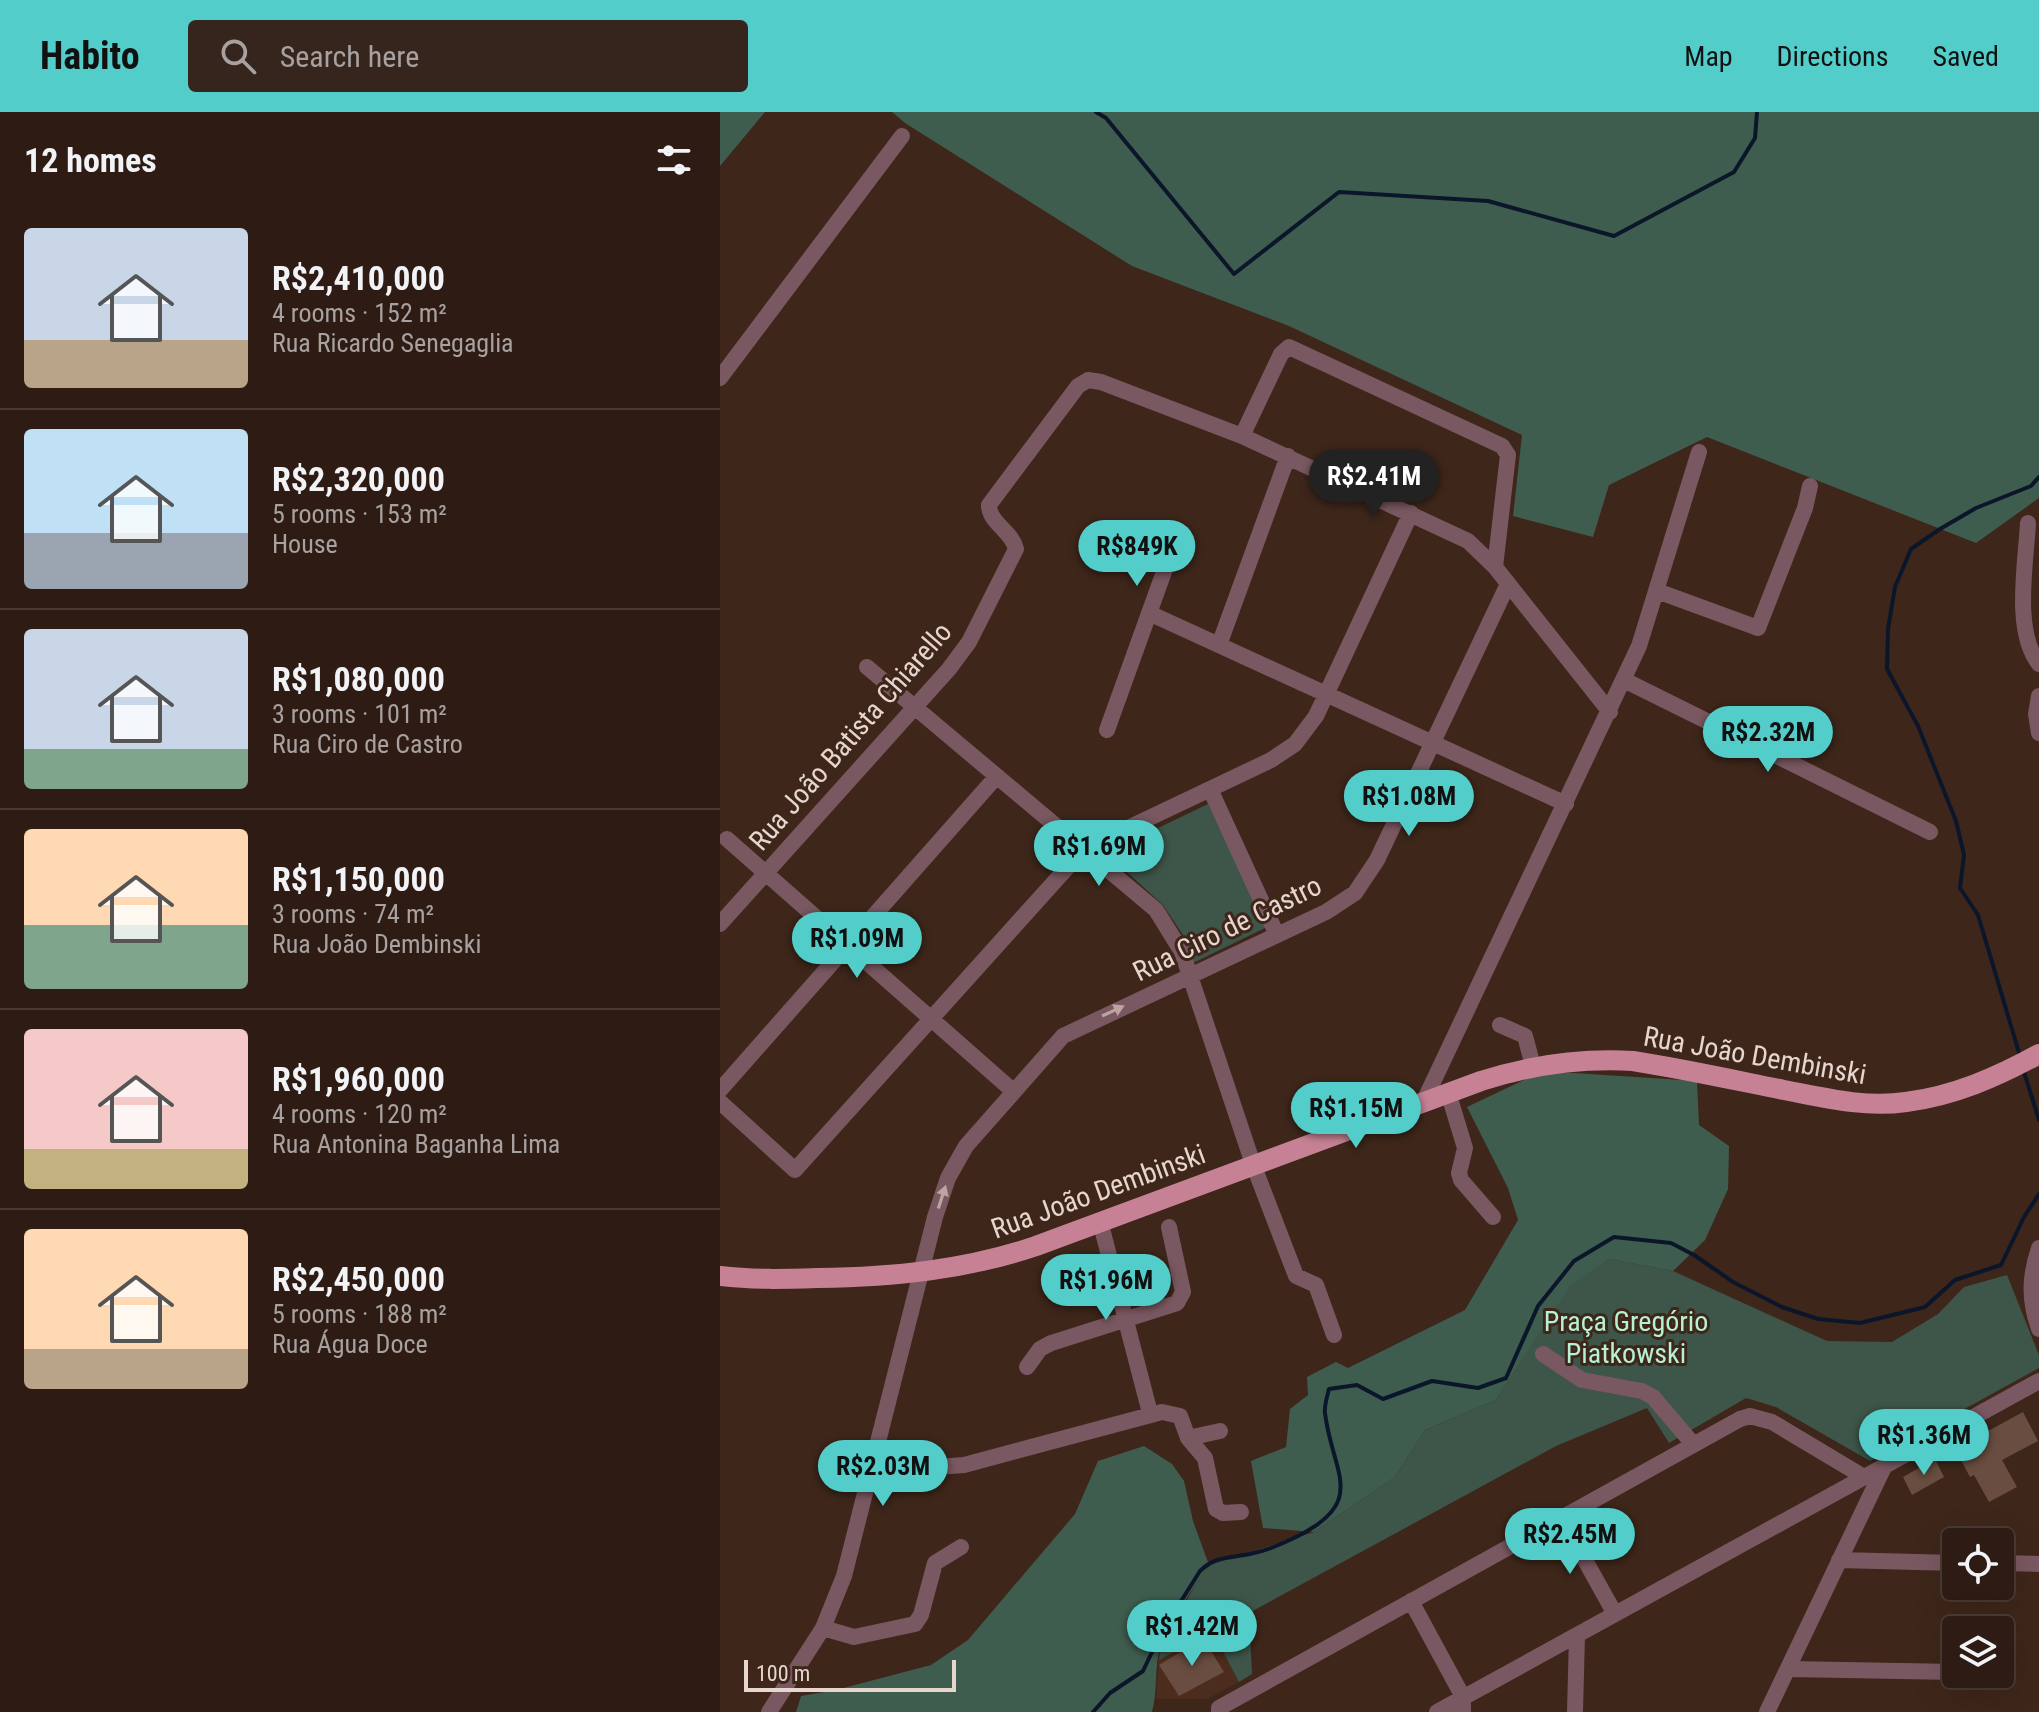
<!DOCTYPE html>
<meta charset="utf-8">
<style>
body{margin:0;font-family:"Roboto Condensed",sans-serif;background:#36251d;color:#f1f3f6;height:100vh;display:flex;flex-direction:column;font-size:30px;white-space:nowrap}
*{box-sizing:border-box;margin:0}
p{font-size:26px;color:#a7a1a0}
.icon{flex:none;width:44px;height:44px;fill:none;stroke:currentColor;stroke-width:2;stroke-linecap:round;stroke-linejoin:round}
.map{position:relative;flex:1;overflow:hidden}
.sheet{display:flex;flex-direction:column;background:#2e1c14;width:720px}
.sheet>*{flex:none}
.tools{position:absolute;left:1222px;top:1416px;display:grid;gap:16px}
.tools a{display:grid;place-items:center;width:72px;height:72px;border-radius:8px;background:#2e1c14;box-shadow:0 8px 32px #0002,0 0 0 2px #493a34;font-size:40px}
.scale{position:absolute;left:24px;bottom:20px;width:212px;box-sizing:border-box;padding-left:8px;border:4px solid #e6d6ce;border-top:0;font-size:22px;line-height:28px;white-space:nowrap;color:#e6d6ce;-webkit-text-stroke:6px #3e261a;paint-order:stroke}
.price{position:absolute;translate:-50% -68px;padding:0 18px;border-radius:28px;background:#53cdca;color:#111;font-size:26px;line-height:52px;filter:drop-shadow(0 2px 4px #0008)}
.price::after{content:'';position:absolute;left:50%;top:48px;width:24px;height:18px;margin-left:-12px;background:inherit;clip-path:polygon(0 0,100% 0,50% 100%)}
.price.selected{background:#222;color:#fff}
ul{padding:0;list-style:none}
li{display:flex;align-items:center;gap:24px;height:200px;padding:0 24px}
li+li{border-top:2px solid #493a34}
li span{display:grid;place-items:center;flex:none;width:224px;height:160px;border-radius:8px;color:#555}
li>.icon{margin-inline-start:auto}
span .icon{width:96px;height:96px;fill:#fffc;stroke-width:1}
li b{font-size:34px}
h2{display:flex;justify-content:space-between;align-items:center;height:96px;padding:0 24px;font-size:34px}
header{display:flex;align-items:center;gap:48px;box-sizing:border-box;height:112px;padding:0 40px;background:#53cdca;color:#111}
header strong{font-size:38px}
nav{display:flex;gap:44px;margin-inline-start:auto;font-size:28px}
.search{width:560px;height:72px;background:#36251d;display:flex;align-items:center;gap:20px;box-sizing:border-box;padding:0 28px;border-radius:8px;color:#a7a1a0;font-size:30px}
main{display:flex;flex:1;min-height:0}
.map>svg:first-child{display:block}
.built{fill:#4c2d1d}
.green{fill:#3e5649}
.forest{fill:#3f5d4e}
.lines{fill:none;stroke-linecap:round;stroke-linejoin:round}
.stream{stroke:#0c162a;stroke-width:4}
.building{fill:#694d40}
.minor{stroke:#7a5861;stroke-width:16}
.major{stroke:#c68294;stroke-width:20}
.oneway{fill:#bba4a2}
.labels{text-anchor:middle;stroke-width:6;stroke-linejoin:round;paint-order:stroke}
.street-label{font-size:28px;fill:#e6d6ce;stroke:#3e261a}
.park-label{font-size:28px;fill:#b6f1d2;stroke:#3e261a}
</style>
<header>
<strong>Habito</strong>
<div class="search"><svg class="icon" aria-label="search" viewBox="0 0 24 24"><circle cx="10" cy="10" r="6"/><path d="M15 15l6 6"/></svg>Search here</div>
<nav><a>Map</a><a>Directions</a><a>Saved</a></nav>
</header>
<main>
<section class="sheet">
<h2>12 homes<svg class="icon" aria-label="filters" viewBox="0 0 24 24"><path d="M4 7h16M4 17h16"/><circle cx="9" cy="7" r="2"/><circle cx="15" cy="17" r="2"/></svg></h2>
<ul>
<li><span style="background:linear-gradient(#c9d6e8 70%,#b9a48a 0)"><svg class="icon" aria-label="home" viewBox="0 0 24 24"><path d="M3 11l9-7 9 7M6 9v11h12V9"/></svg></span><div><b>R$2,410,000</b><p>4 rooms · 152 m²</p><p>Rua Ricardo Senegaglia</p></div></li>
<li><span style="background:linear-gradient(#bfe0f5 65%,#9aa5b1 0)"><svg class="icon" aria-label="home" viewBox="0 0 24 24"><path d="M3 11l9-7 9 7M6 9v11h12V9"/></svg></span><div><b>R$2,320,000</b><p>5 rooms · 153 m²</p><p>House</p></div></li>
<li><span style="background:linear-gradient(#c9d6e8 75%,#7fa58c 0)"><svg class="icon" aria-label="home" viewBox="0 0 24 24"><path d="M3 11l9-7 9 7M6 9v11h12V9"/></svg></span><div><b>R$1,080,000</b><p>3 rooms · 101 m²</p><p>Rua Ciro de Castro</p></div></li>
<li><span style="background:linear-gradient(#ffd9b3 60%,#7fa58c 0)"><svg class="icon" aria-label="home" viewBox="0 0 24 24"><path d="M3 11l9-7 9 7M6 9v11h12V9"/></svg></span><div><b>R$1,150,000</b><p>3 rooms · 74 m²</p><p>Rua João Dembinski</p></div></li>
<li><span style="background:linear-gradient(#f6c9c9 75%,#c2b280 0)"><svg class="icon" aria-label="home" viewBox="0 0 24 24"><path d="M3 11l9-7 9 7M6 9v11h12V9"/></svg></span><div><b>R$1,960,000</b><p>4 rooms · 120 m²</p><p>Rua Antonina Baganha Lima</p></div></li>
<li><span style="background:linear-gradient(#ffd9b3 75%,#b9a48a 0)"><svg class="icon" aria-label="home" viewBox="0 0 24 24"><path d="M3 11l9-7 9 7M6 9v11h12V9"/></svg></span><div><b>R$2,450,000</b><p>5 rooms · 188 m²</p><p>Rua Água Doce</p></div></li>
</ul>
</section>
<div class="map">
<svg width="1319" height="1600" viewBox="0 0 1319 1600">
<rect width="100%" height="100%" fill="#3e261a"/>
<!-- built -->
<path class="built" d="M492 1519 519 1570 487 1587H436L439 1548Z"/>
<!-- green -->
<path class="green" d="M488 692 547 815 473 851 463 823 443 793 386 741Z
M889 1147 953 1159 1107 1229 1172 1230 1218 1202 1244 1175 1287 1163 1319 1243V1256L1150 1349 1056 1295 1026 1286 949 1331 927 1296 836 1334 529 1501 532 1562 519 1570 492 1519 439 1548 440 1536 478 1468 489 1453 594 1420 675 1365 705 1318 776 1288 848 1175Z"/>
<!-- forest -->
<path class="forest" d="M0 0H45L0 54Z
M172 0H1319V386L1256 431 987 325 889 373 873 425 793 404 802 323 569 214 412 154 185 11Z
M823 959 977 969 979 1013 1009 1034 1008 1077 985 1128 953 1159 889 1147 849 1175 776 1288 705 1318 675 1365 594 1420 543 1416 531 1349 566 1335 570 1297 588 1283 587 1265 616 1250 628 1256 745 1198 798 1108 788 1076 747 995Z
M424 1334 452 1352 464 1369 473 1409 489 1453C476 1470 447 1516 440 1536 434 1556 438 1579 432 1600H76L81 1584 116 1578 211 1553 248 1528 355 1402 378 1349Z"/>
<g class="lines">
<!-- stream -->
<path class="stream" d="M376 0 386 6 514 162 619 80 768 89 894 124 1014 60 1035 26 1037 0
M1300 944 1258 803 1240 776 1244 743 1236 709 1198 614 1167 557 1168 517 1175 475 1191 437 1220 417 1256 396 1311 374 1319 365
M1303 957 1319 1008
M373 1600 390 1581 423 1559 441 1521 480 1459C495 1444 510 1446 530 1442 545 1439 562 1432 576 1425 649 1389 612 1361 605 1301 604 1294 607 1285 609 1277L637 1273 663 1287 712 1269 758 1276 786 1266 818 1194 854 1149 894 1125 951 1131 974 1143 1013 1170 1062 1195 1098 1207 1140 1211 1205 1195 1235 1168 1281 1153 1304 1105 1319 1082"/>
</g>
<!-- building -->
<path class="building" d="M1303 1300 1318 1329 1282 1348 1297 1375 1269 1390 1254 1363 1250 1365 1235 1337Z
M1215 1347 1224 1365 1192 1383 1183 1365Z
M483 1526 504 1560 459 1584 439 1553Z"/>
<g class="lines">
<!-- minor -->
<path class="minor" d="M0 266 182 24
M522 324 561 242 569 235 782 334 788 343 775 455
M1308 411C1306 451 1293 519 1319 552
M937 479 1038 516 1085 396 1090 374
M429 501 846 692
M499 533 568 344
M147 555 436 798 462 840 533 1052 576 1164 596 1173 614 1223
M904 568 1210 720
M1319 584 1316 602 1319 621
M387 618 454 432
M490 677 557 823
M7 727 293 979
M0 812 229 557 249 530 296 437C292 419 269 411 269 393L358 274 368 268 381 270 522 324 748 429 775 455 890 600
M780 913 805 924 813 954
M0 978 277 664
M728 980 745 1036 739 1061 741 1068 773 1105
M704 989 919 534 979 340
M0 990 75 1058 364 737 551 648 575 632 596 604 691 401
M380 1109 430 1301
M1319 1136C1309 1166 1309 1188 1319 1217
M823 1242 862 1268 922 1279 933 1285 973 1332
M307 1255 320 1237 331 1231 457 1191 463 1180 449 1115
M468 1326 485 1346 496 1397 503 1401 521 1400
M154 1350 203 1356 244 1353 442 1300 460 1304 468 1326 500 1319
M841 1405 895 1502
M1119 1448 1236 1451
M1280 1451 1319 1452
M691 1489 743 1585V1600
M103 1516 134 1525 195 1512 201 1503 215 1451 241 1435
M1068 1557 1236 1560
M49 1600 103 1516 124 1464 215 1105 228 1066 246 1034 343 924 606 800 635 781 657 748 788 472
M499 1600V1596L1020 1307 1030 1304 1052 1310 1144 1365
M717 1600 1319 1269
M855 1600 857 1523
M1047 1600 1164 1355"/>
<!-- major -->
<path class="major" d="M0 1164C33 1168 65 1167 98 1166 173 1165 245 1158 316 1134L761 969C811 953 860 946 913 949 964 957 1014 968 1064 978 1105 986 1145 996 1186 990 1234 984 1277 965 1319 942"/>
</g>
<!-- one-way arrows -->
<defs><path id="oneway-solid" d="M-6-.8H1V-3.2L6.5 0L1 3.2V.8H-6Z" transform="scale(2)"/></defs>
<g class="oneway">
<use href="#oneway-solid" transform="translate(393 899) rotate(-25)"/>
<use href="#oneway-solid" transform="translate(222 1085) rotate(-72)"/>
</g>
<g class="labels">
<!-- street labels -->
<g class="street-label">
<text transform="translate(130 624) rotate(-49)" y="10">Rua João Batista Chiarello</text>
<text transform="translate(507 816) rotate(-26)" y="10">Rua Ciro de Castro</text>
<text transform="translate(1035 943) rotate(10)" y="10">Rua João Dembinski</text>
<text transform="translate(378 1079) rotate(-20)" y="10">Rua João Dembinski</text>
</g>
<!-- park labels -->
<g class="park-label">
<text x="906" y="1219">Praça Gregório<tspan x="906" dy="32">Piatkowski</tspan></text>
</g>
</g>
</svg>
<div class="tools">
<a><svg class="icon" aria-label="locate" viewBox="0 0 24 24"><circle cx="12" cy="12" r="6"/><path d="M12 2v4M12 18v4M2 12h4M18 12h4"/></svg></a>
<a><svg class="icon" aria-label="layers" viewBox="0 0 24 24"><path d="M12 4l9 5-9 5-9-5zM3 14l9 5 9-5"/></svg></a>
</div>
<div class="scale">100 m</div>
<b class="price selected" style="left:654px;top:406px">R$2.41M</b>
<b class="price" style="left:417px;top:476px">R$849K</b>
<b class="price" style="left:1048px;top:662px">R$2.32M</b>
<b class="price" style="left:689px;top:726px">R$1.08M</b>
<b class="price" style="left:379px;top:776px">R$1.69M</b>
<b class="price" style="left:137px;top:868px">R$1.09M</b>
<b class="price" style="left:636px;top:1038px">R$1.15M</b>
<b class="price" style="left:386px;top:1210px">R$1.96M</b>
<b class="price" style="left:1204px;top:1365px">R$1.36M</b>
<b class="price" style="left:163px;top:1396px">R$2.03M</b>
<b class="price" style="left:850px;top:1464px">R$2.45M</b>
<b class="price" style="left:472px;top:1556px">R$1.42M</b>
</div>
</main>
